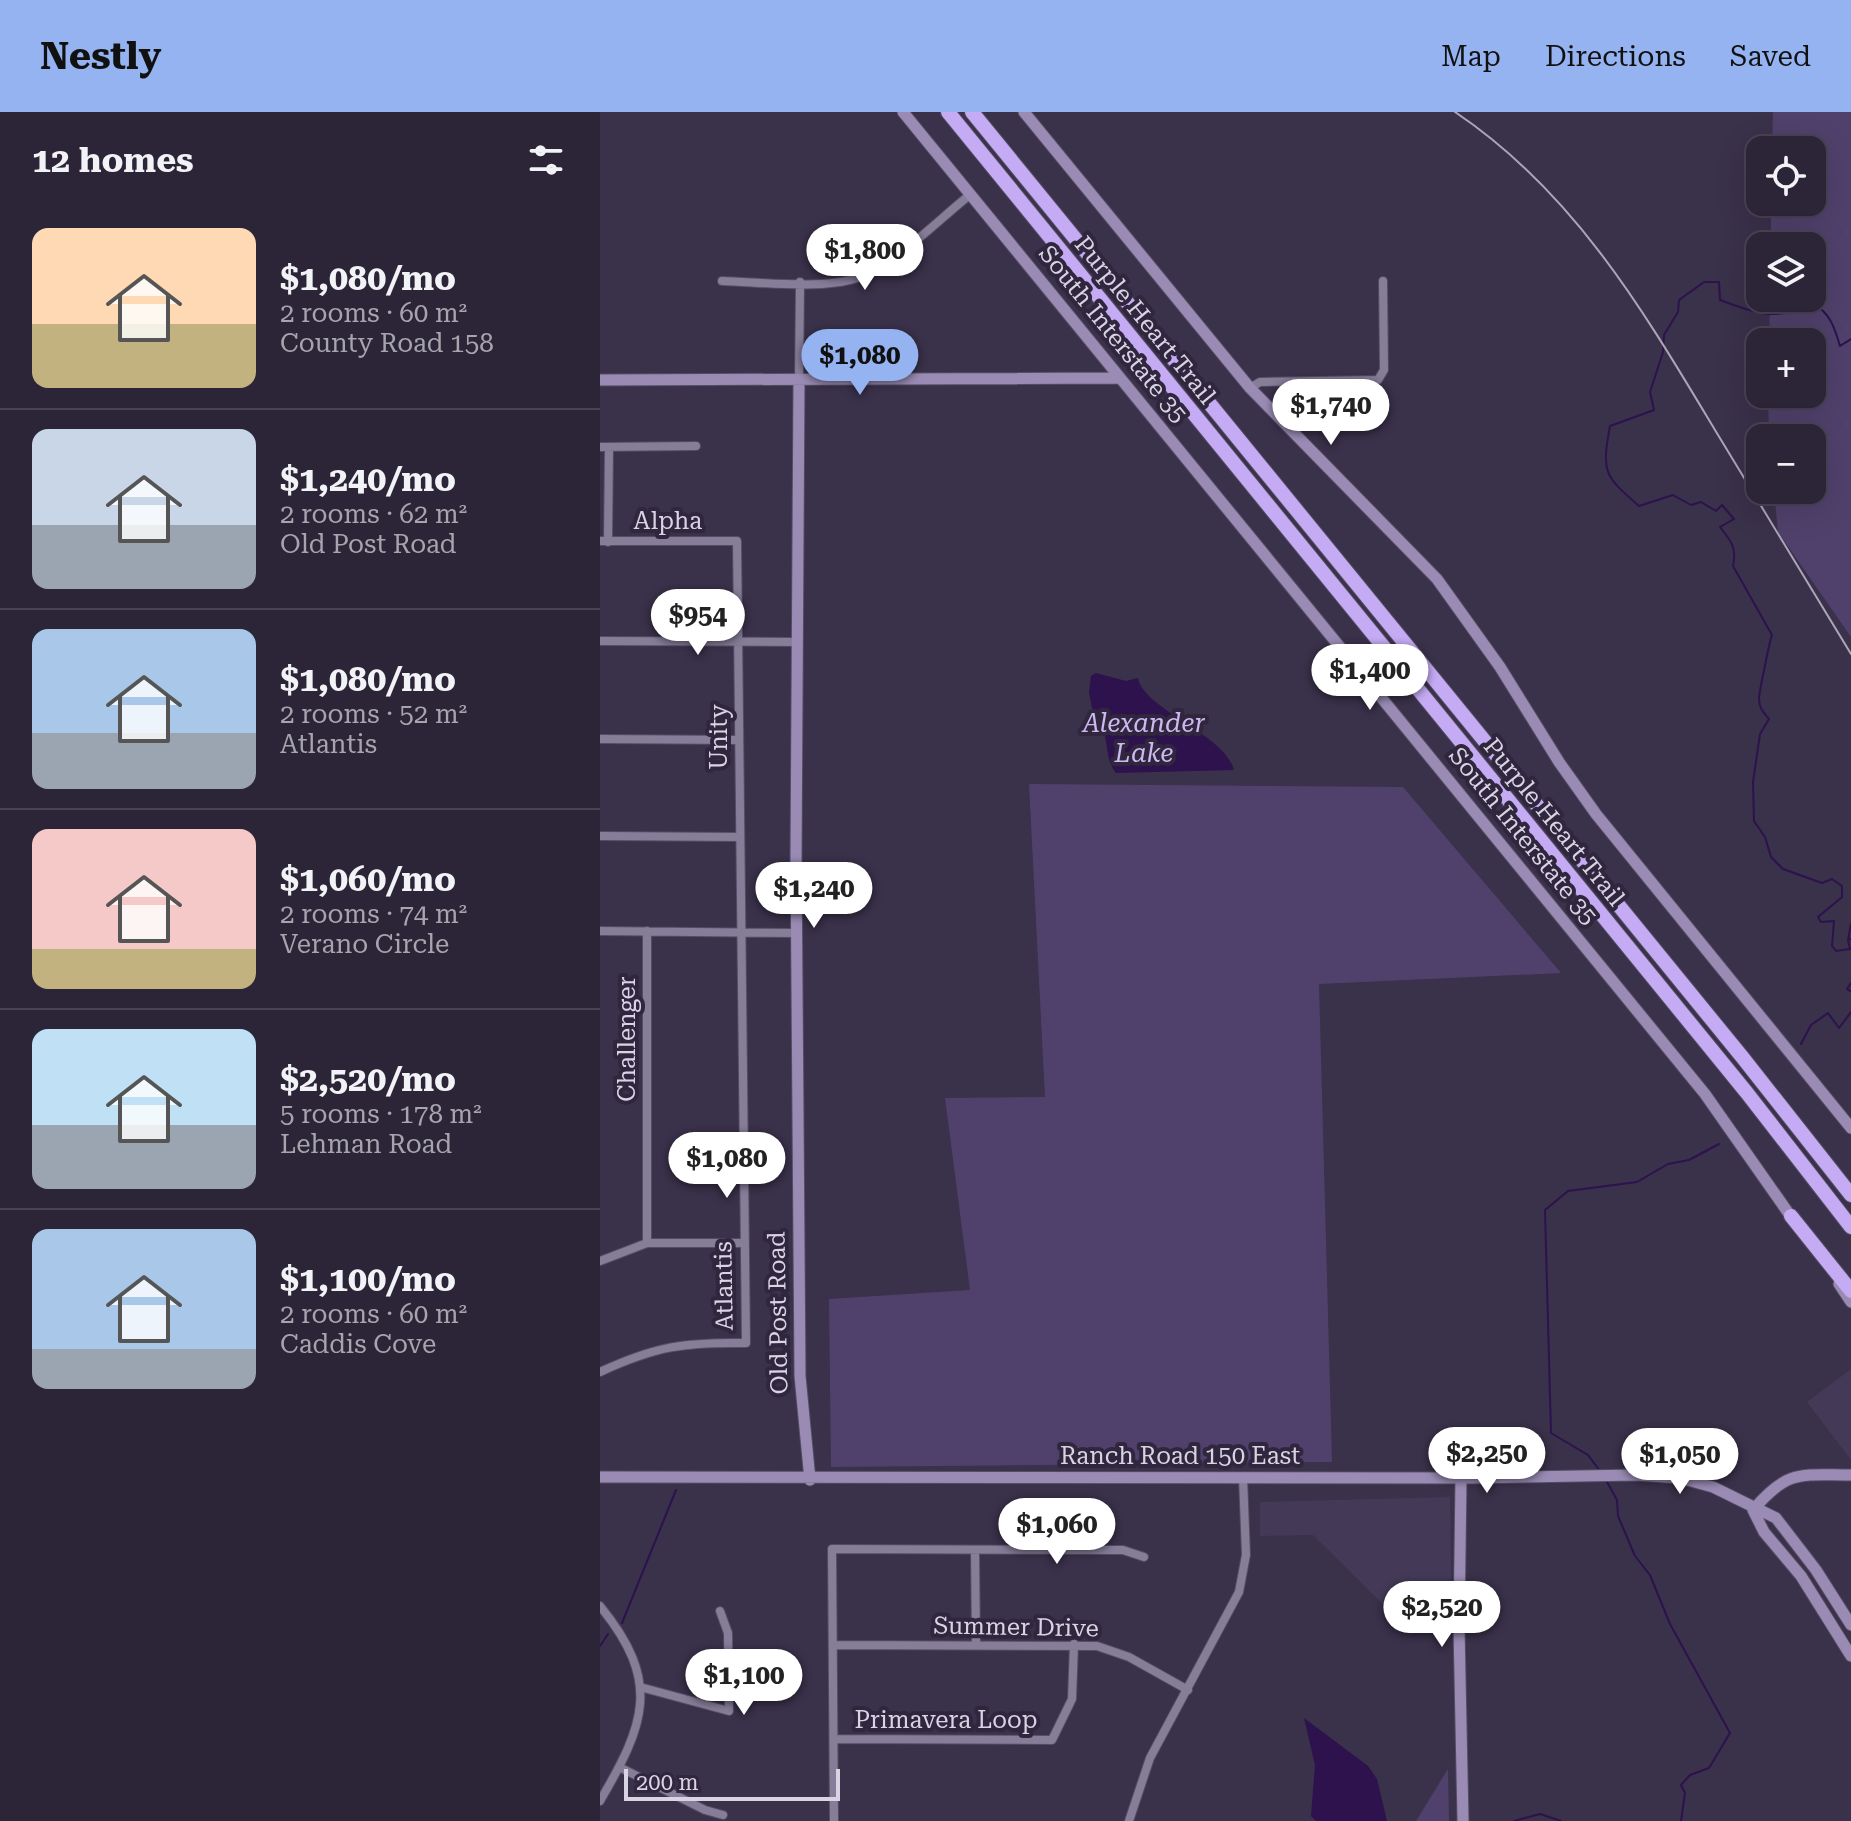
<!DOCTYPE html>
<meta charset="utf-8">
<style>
body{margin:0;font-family:"Roboto Serif",serif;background:#342d40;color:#f1f3f6;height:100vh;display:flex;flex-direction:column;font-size:30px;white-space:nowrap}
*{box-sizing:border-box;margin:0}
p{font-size:26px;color:#a6a5ae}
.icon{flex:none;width:44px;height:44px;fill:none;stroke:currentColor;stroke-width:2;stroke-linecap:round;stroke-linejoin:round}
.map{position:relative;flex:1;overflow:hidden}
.panel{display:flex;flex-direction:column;background:#2c2538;width:600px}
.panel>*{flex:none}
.buttons{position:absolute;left:1146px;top:24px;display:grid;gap:16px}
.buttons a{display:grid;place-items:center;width:80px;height:80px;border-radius:16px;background:#2c2538;box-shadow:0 8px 32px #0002,0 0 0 2px #484253;font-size:40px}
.scale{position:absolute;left:24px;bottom:20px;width:216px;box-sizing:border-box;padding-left:8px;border:4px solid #d9d4e4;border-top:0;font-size:22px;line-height:28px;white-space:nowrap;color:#d9d4e4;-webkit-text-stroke:6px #30273f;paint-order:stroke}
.price{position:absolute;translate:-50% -68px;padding:0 18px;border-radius:28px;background:#fff;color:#222;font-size:26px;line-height:52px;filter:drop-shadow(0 2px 4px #0008)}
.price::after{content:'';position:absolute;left:50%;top:48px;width:24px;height:18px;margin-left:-12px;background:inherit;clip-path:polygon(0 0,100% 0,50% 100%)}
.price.current{background:#95b2f1;color:#111}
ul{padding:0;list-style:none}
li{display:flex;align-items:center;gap:24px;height:200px;padding:0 32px}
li+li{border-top:2px solid #484253}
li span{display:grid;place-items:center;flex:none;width:224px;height:160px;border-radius:16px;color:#555}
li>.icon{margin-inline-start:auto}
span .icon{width:96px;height:96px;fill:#fffc;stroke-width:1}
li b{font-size:34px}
h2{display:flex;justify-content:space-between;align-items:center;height:96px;padding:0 32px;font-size:34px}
header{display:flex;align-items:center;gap:48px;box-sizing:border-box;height:112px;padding:0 40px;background:#95b2f1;color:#111}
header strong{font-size:38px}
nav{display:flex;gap:44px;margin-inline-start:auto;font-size:28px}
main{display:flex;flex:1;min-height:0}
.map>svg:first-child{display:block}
.built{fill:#443a58}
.green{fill:#50416c}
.water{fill:#2d124d}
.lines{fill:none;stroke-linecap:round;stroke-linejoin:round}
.stream{stroke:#2d124d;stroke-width:2}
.street-casing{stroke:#554d62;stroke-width:10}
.secondary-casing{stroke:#554d62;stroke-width:13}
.highway-casing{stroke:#554d62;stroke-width:16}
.street{stroke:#867d99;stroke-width:8}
.secondary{stroke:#998bb4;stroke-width:11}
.highway{stroke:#c4abf4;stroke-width:14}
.rail{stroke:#aba5b7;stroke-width:2}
.labels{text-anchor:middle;stroke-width:8;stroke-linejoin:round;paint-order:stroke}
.street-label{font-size:24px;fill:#d9d4e4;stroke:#30273f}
.water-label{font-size:26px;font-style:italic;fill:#ccb9f1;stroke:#30273f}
</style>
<header>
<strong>Nestly</strong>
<nav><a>Map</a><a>Directions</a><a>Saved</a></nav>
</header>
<main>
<section class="panel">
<h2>12 homes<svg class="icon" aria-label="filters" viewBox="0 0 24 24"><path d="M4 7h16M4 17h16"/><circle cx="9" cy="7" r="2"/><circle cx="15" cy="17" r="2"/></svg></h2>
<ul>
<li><span style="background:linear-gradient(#ffd9b3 60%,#c2b280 0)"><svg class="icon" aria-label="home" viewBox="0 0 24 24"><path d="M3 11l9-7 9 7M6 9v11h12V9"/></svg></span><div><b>$1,080/mo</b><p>2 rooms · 60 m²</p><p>County Road 158</p></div></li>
<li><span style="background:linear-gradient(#c9d6e8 60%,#9aa5b1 0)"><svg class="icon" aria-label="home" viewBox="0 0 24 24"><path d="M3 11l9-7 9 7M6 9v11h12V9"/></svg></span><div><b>$1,240/mo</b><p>2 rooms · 62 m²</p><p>Old Post Road</p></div></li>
<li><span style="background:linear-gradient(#a9c7e8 65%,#9aa5b1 0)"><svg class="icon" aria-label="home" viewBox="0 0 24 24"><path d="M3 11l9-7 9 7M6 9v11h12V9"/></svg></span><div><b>$1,080/mo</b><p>2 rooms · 52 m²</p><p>Atlantis</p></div></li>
<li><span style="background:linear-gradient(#f6c9c9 75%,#c2b280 0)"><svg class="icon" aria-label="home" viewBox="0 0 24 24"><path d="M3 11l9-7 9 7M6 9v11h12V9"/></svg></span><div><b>$1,060/mo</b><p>2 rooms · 74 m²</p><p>Verano Circle</p></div></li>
<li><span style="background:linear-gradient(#bfe0f5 60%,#9aa5b1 0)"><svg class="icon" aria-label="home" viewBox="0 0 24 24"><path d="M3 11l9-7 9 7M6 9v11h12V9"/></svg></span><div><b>$2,520/mo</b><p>5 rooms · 178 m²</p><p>Lehman Road</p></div></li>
<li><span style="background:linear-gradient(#a9c7e8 75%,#9aa5b1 0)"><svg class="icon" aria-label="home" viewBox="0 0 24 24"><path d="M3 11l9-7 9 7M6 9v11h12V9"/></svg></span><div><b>$1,100/mo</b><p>2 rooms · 60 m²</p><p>Caddis Cove</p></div></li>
</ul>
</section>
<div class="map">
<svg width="1251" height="1709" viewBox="0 0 1251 1709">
<rect width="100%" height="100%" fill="#3a314a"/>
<!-- built -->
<path class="built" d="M1251 1257V1348L1207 1290Z
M850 1385 852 1520 812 1521 713 1423 660 1424V1390Z"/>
<!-- green -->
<path class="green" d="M1173 0H1251V525L1178 420 1174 378H1212V326H1169L1168 282H1212V230H1169L1170 186H1212V134H1171V90H1212V38H1172Z
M429 672 803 675 961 861 719 872 732 1350 231 1355 229 1187 370 1178 345 986 445 985Z
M848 1657 849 1709H816Z"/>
<!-- water -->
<path class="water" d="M496 561 526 569 538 566C543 597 625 622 634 658L516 661C502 644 512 620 494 606L489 580 491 564Z
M704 1606 768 1654 777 1667 787 1709H716L711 1704 715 1653Z"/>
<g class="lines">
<!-- stream -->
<path class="stream" d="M1251 812 1248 828 1251 827
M1248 828 1250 837 1236 839 1232 834 1234 809 1221 810 1218 805 1242 785V774L1232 767 1222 771 1183 757 1171 745 1165 725 1154 709 1153 670 1160 622 1169 607C1164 601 1159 597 1159 586 1159 582 1170 527 1172 523L1133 454C1137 435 1131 429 1120 415L1134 407 1122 393 1116 399 1101 390 1091 393 1073 383 1039 394C1005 364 1001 362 1010 314L1054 298 1050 280 1063 240 1064 223 1078 200 1079 188 1104 170H1119L1120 188C1159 202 1174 209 1213 192 1230 200 1235 217 1240 234L1251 227
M1251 871 1247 877 1251 879
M1201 932 1211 913 1228 901 1239 916 1251 900
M1000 1359 988 1343 951 1321 945 1098 968 1079 1037 1070 1068 1052 1089 1048 1119 1032
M1006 1368 1017 1388 1018 1404 1035 1444 1050 1463 1070 1512 1130 1621 1109 1656 1090 1663 1081 1673 1085 1681 1081 1709
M22 1511 76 1378
M0 1534 8 1522
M914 1709 940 1702 961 1709"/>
<defs>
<path id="street" d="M122 169C160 170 221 178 257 166 295 153 339 107 371 82
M199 268 200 170
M650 276 660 270 778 268 784 258 783 169
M0 335 96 334
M0 429H137L146 1231C85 1230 56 1234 0 1260
M8 430 9 335
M0 529 197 530
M0 627 139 628
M0 724 139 725
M0 819 196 821
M47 1131V819
M0 1149 47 1131H143
M375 1438 376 1532
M0 1494C62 1570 45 1612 0 1689
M233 1533 497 1534 529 1545 588 1578
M40 1575 129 1599 128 1521 120 1499
M235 1627 452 1628 472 1587 474 1532
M19 1655 105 1698 123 1703
M234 1709 232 1437 523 1438 544 1445
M529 1709 550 1646 639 1480 646 1443 643 1365"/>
<path id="secondary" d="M303 0 1105 982 1194 1109
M424 0 650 276 837 467 900 555 959 650 996 702 1251 1016
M0 268 520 266
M199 268 196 746 200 1264 210 1368
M1239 1172 1251 1190
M0 1365 874 1366 1036 1363 1080 1366 1113 1375 1176 1406 1216 1458 1251 1513
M861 1366 859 1516 863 1709
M1153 1398 1164 1420 1201 1464 1251 1544
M1153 1398C1188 1357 1200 1363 1251 1363"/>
<path id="highway" d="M348 0 1147 981 1251 1115
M372 0 1143 946 1251 1083
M1191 1104 1251 1179"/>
</defs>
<!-- street casing -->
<use href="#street" class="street-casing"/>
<!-- secondary casing -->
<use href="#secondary" class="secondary-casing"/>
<!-- highway casing -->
<use href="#highway" class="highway-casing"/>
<!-- street -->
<use href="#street" class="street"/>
<!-- secondary -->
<use href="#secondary" class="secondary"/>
<!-- highway -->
<use href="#highway" class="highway"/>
<!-- rail -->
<path class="rail" d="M855 0C974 80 1043 198 1115 318 1160 393 1206 467 1251 542"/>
</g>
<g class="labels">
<!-- street labels -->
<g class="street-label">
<text transform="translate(545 208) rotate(51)" y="8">Purple Heart Trail</text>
<text transform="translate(513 222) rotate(51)" y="8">South Interstate 35</text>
<text x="68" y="417">Alpha</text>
<text transform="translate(119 625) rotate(-90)" y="8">Unity</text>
<text transform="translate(954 710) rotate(51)" y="8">Purple Heart Trail</text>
<text transform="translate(923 724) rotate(51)" y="8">South Interstate 35</text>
<text transform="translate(27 927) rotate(-90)" y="8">Challenger</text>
<text transform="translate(124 1174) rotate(-91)" y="8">Atlantis</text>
<text transform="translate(178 1201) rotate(-91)" y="8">Old Post Road</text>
<text x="580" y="1352">Ranch Road 150 East</text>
<text transform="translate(416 1515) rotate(1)" y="8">Summer Drive</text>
<text x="346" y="1616">Primavera Loop</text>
</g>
<!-- water labels -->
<g class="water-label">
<text x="544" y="620">Alexander<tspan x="544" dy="30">Lake</tspan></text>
</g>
</g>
</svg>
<div class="buttons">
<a><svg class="icon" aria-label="locate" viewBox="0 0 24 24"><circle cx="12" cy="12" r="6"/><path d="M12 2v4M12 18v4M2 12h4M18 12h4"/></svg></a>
<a><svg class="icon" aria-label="layers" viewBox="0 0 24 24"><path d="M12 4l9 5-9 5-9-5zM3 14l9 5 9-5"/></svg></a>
<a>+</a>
<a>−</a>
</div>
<div class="scale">200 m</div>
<b class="price" style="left:265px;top:180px">$1,800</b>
<b class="price current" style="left:260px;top:285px">$1,080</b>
<b class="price" style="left:731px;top:335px">$1,740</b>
<b class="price" style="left:98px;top:545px">$954</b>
<b class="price" style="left:770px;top:600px">$1,400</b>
<b class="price" style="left:214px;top:818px">$1,240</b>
<b class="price" style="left:127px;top:1088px">$1,080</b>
<b class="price" style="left:887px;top:1383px">$2,250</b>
<b class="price" style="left:1080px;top:1384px">$1,050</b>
<b class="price" style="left:457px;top:1454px">$1,060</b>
<b class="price" style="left:842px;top:1537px">$2,520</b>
<b class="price" style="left:144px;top:1605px">$1,100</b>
</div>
</main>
